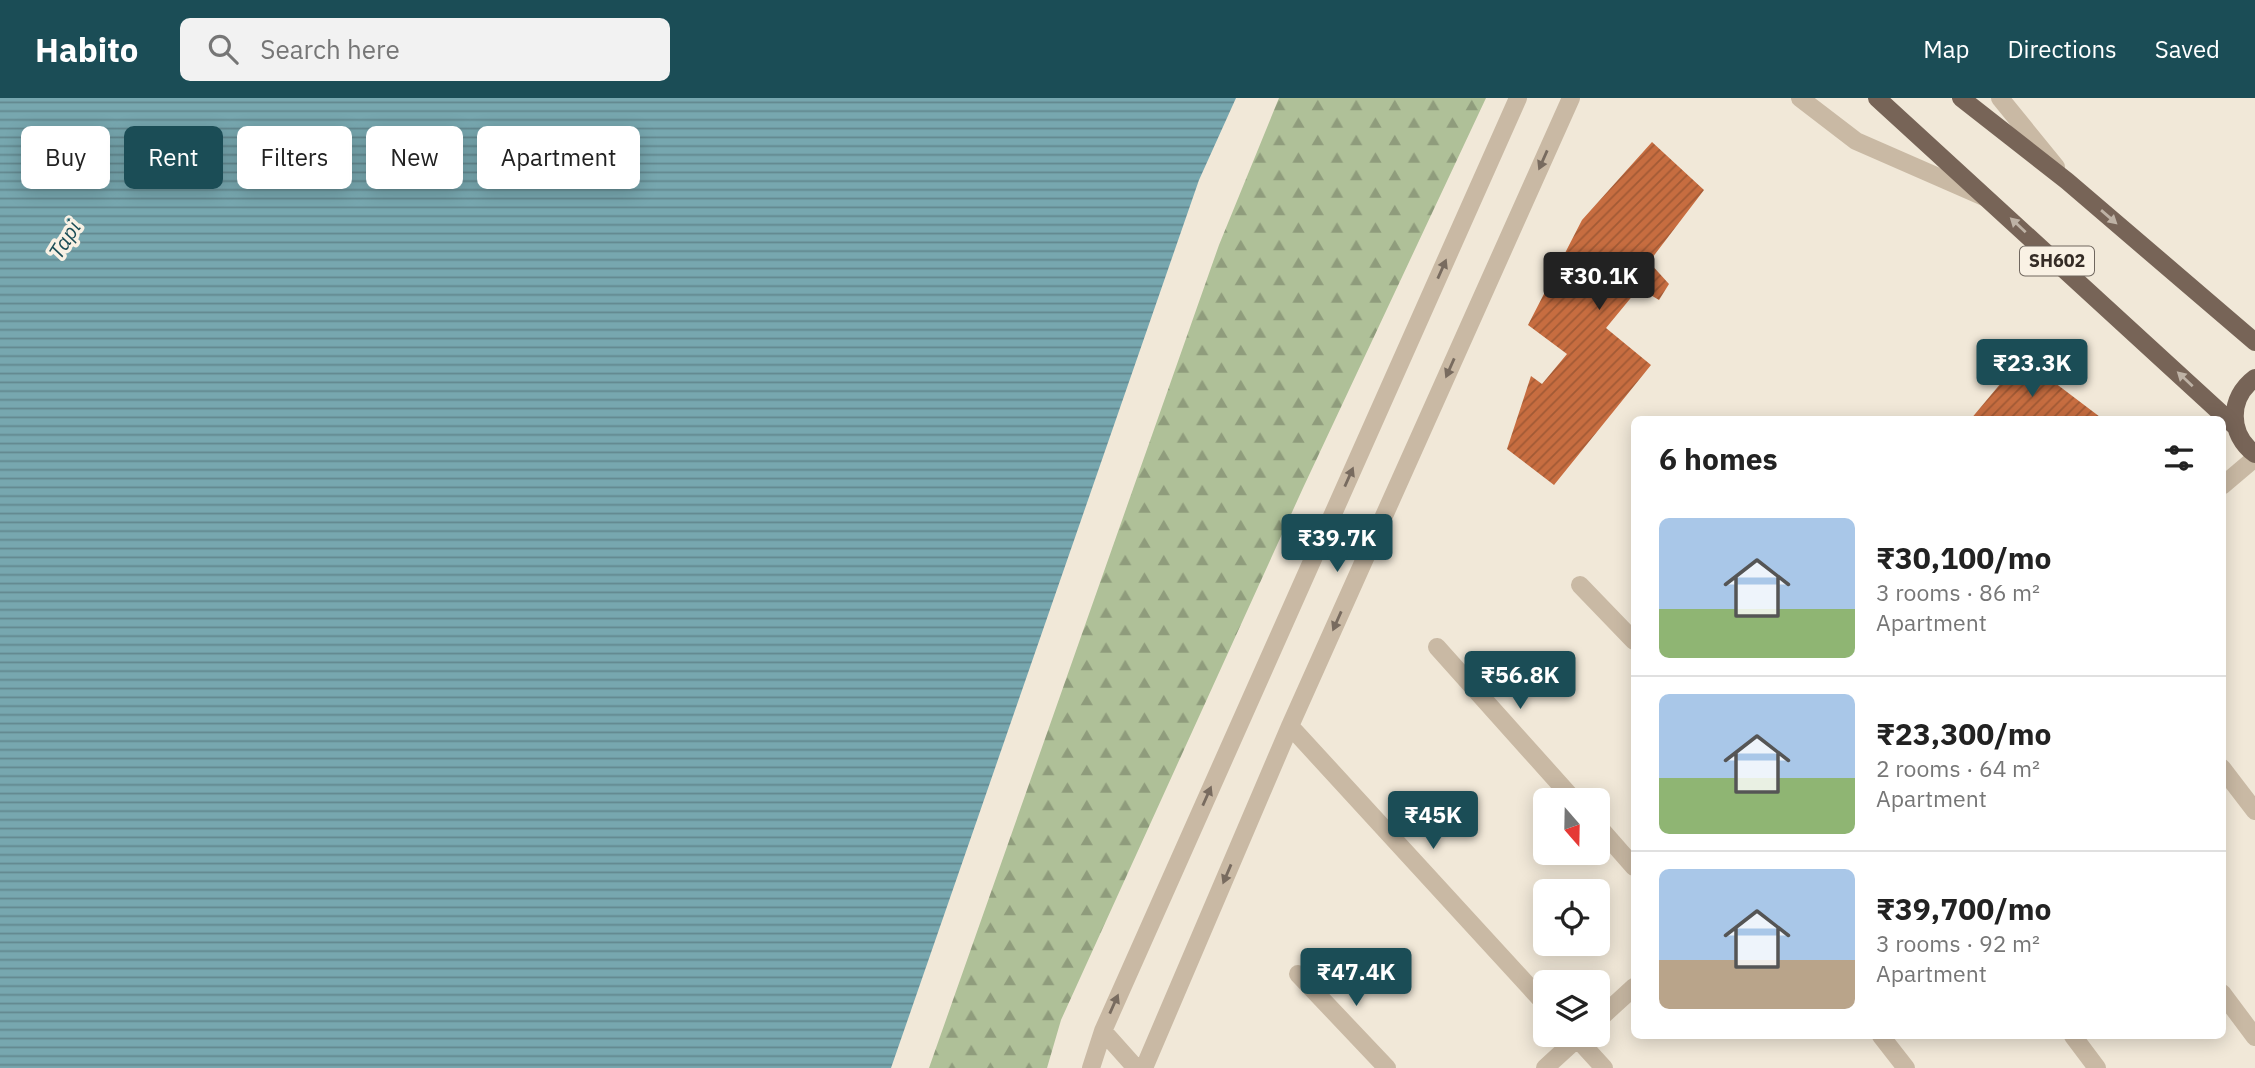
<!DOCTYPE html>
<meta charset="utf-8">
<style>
body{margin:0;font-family:"IBM Plex Sans",sans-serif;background:#f2f2f2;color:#222;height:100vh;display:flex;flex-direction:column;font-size:26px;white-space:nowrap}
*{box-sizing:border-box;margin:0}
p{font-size:23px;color:#767676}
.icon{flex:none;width:38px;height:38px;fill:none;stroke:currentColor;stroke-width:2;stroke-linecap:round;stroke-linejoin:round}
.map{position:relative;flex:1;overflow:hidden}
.side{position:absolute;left:1631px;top:318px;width:595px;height:623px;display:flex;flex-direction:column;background:#fff;border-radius:10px;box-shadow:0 4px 18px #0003}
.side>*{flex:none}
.hud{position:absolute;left:21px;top:28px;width:665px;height:63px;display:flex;gap:14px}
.needle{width:46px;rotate:160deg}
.controls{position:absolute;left:1533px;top:690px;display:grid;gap:14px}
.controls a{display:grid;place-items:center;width:77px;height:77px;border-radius:10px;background:#fff;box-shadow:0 4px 18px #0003;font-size:35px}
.price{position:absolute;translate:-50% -60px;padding:0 16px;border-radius:7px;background:#1b4d56;color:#fff;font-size:23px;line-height:46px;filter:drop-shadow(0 2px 4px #0008)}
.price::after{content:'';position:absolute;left:50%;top:42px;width:21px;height:16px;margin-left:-10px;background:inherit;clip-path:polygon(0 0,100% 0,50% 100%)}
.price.active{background:#222;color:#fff}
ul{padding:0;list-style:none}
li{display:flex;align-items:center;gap:21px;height:175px;padding:0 28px}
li+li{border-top:2px solid #e0e0e0}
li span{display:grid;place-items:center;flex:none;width:196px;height:140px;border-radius:10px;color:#555}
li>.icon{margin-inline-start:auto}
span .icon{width:84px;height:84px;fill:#fffc;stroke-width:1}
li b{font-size:30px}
h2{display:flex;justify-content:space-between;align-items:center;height:84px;padding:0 28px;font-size:30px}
.chip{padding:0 24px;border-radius:10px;background:#fff;box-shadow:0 4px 18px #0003;font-size:24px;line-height:63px}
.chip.active{background:#1b4d56;color:#fff}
header{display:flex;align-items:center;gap:42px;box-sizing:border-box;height:98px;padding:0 35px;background:#1b4d56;color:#fff}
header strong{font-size:33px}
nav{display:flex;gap:38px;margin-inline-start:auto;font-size:24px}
.search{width:490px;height:63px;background:#f2f2f2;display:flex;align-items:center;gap:18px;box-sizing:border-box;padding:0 24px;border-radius:10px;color:#767676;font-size:26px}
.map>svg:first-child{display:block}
.forest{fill:url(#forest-firs)}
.water{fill:url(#water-rules)}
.building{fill:url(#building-hatch)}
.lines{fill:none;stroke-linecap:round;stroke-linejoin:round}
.minor{stroke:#c9b9a4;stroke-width:18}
.major{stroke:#776457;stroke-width:18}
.oneway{fill:#786b5f}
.oneway2{fill:#beb2a5}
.labels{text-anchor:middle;stroke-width:7;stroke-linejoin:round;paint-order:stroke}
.shield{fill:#f9f1e4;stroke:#70675f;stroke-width:2}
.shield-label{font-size:18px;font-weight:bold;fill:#352c26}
.water-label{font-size:21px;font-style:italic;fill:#1b4d56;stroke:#f9f1e4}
</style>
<header>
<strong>Habito</strong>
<div class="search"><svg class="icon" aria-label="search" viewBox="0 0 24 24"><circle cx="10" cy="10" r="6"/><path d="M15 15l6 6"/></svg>Search here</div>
<nav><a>Map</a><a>Directions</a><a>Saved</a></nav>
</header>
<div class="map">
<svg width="2255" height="970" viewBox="0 0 2255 970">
<defs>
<pattern id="forest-firs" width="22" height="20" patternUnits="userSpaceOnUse" patternTransform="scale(1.75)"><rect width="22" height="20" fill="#afc098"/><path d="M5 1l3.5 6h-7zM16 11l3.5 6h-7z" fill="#8f9c7c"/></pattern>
<pattern id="water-rules" width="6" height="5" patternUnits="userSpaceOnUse" patternTransform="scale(1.75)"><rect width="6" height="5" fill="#77a7af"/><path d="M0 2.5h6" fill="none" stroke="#62888e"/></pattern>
<pattern id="building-hatch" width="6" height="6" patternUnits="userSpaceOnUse" patternTransform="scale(1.75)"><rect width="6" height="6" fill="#c76d40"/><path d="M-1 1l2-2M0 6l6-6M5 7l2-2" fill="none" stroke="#a25a35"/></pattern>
</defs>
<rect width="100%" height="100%" fill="#f1e8d8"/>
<!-- forest -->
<path class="forest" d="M1279 0H1486L1303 390 1061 922 1047 970H929L1219 147Z"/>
<!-- water -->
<path class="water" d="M0 0H1236L1199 82 891 970H0Z"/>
<!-- building -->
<path class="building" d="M1652 44 1704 92 1649 164 1669 186 1659 202 1639 190 1606 230 1651 267 1554 387 1507 351 1531 278 1542 286 1567 256 1528 227 1582 122Z
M2022 260 2104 322H1970Z"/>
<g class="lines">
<!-- minor -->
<path class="minor" d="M1800 0 1856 43 1984 99
M2000 0 2056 69
M2222 388 2255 360
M1580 487 1634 543
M1437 549 1574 702
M1290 628 1545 906
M2222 670 2255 713
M1598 728 1634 769
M1298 876 1387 970
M2222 895 2255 939
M1598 922 1634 889
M1103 933 1136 970
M1573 936 1604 970
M1881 938 1906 970
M2073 938 2097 970
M1091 970 1103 933 1518 0
M1144 970 1290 628 1571 0
M1545 970 1582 936"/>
<!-- major -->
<path class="major" d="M1877 0 2235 328
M1961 0 2067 83 2255 244
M2255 280C2228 300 2228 336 2255 356"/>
</g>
<!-- one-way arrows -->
<defs><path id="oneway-solid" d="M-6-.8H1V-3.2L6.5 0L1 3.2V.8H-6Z" transform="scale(1.75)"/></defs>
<g class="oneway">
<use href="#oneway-solid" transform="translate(1543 62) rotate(114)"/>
<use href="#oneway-solid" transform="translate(1442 171) rotate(-66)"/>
<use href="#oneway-solid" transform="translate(1450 270) rotate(114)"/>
<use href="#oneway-solid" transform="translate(1349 379) rotate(-66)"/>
<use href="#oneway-solid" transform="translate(1337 523) rotate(114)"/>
<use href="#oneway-solid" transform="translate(1207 698) rotate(-66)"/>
<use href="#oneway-solid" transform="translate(1227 776) rotate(113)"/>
<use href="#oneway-solid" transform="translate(1114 906) rotate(-66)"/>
</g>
<g class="oneway2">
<use href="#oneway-solid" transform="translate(2109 119) rotate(41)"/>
<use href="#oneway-solid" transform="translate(2018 127) rotate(-137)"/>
<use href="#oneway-solid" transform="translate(2185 281) rotate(-137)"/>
</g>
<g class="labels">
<!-- shield labels -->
<rect class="shield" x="2020" y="148.5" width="74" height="29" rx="5"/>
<g class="shield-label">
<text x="2057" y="169">SH602</text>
</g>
<!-- water labels -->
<g class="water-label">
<text transform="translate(65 142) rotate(-58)" y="7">Tapi</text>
</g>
</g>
</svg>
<div class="controls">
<a><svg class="needle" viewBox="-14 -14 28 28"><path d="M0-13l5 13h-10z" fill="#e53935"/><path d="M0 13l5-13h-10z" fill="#767676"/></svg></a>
<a><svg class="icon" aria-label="locate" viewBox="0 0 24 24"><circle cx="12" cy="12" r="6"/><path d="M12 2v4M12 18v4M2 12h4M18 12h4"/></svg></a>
<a><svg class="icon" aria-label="layers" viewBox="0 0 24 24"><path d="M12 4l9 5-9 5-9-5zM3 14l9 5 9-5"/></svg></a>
</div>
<b class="price active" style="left:1599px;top:214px">₹30.1K</b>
<b class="price" style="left:2032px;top:301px">₹23.3K</b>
<b class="price" style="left:1337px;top:476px">₹39.7K</b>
<b class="price" style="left:1520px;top:613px">₹56.8K</b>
<b class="price" style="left:1433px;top:753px">₹45K</b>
<b class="price" style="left:1356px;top:910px">₹47.4K</b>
<div class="hud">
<a class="chip">Buy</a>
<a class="chip active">Rent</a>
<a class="chip">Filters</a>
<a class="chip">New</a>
<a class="chip">Apartment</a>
</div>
<section class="side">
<h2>6 homes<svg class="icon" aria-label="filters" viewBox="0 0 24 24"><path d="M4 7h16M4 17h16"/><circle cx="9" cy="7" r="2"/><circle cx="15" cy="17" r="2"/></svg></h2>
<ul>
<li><span style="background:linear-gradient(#a9c7e8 65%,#8fb573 0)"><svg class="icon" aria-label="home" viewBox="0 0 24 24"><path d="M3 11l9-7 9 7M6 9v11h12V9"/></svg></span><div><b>₹30,100/mo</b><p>3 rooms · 86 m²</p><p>Apartment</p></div></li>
<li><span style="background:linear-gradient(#a9c7e8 60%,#8fb573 0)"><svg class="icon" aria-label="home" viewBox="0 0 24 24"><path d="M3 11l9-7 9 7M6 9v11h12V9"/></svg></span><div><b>₹23,300/mo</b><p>2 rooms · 64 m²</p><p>Apartment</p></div></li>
<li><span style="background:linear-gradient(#a9c7e8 65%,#b9a48a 0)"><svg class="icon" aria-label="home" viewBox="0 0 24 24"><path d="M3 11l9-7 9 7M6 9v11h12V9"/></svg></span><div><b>₹39,700/mo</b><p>3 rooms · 92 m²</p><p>Apartment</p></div></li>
</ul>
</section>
</div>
